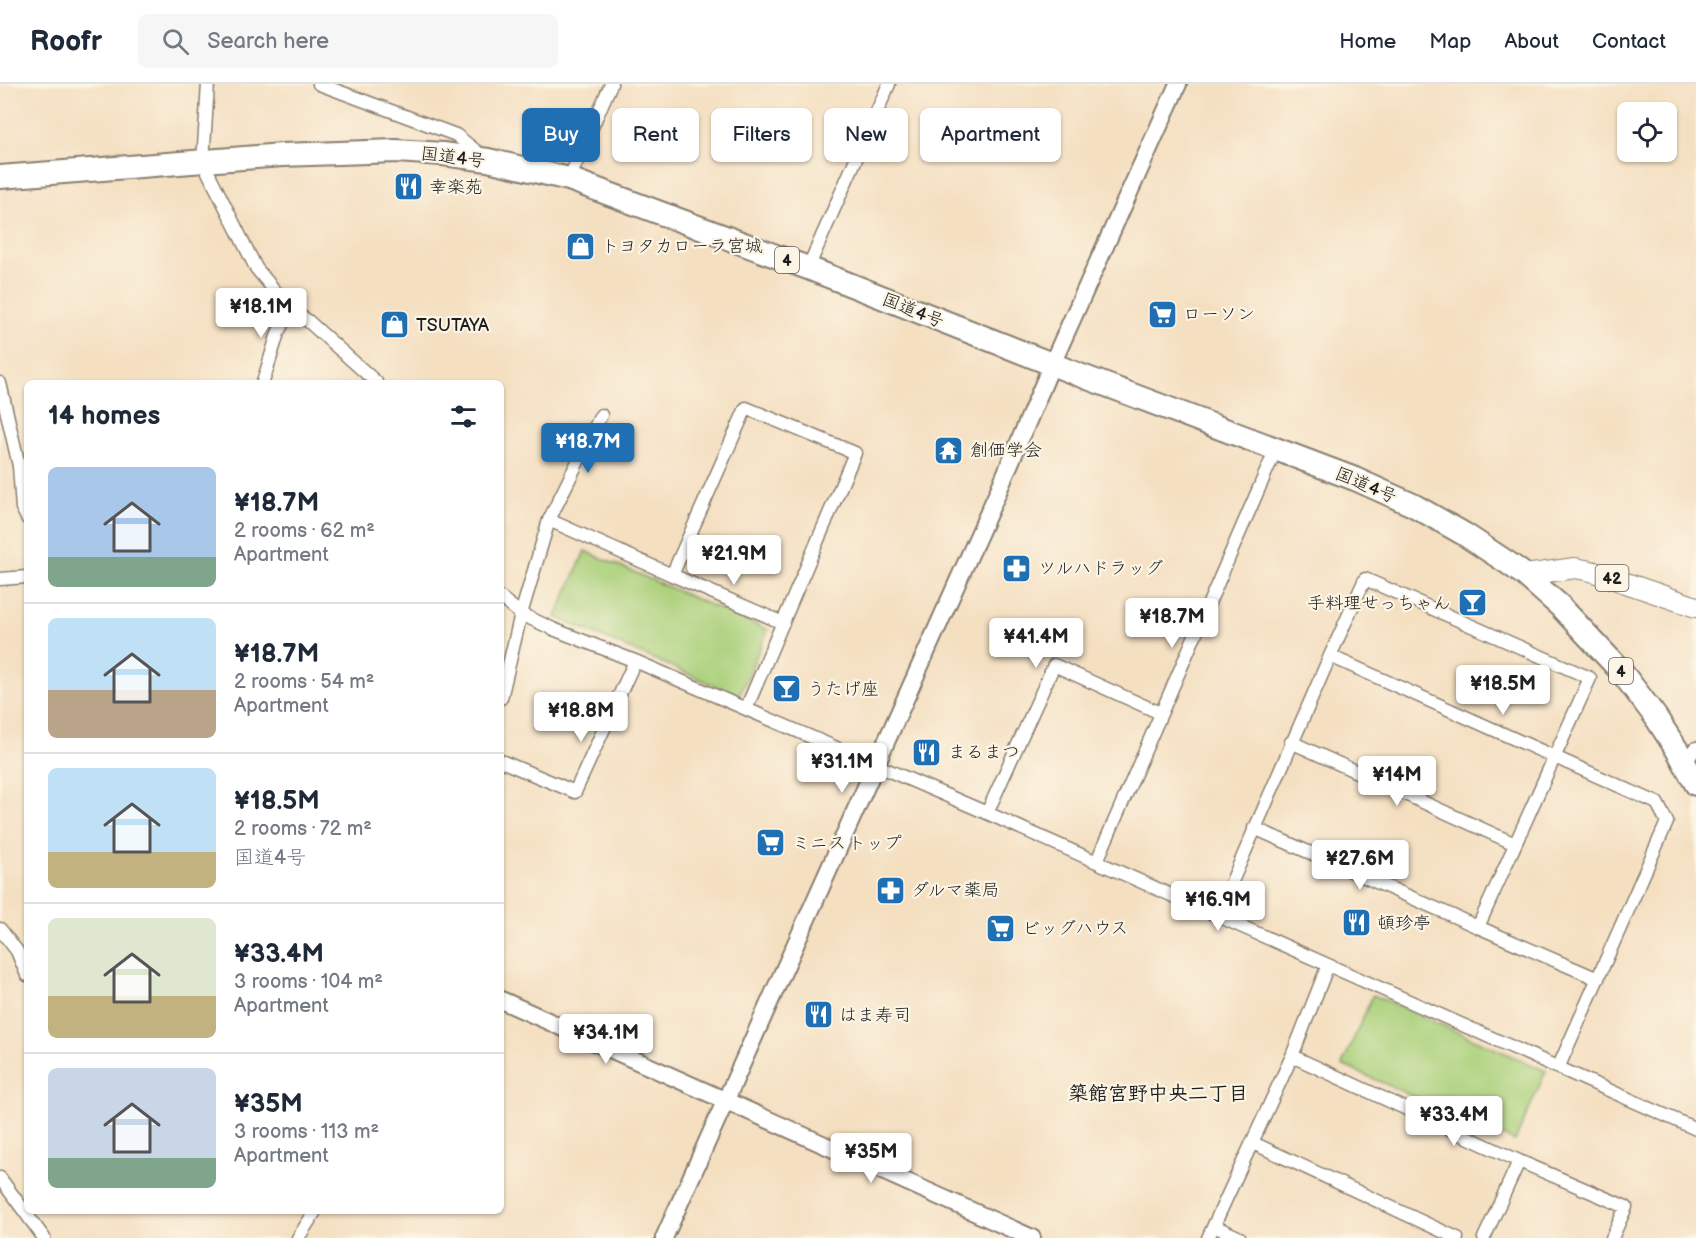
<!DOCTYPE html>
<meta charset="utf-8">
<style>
body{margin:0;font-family:"Balsamiq Sans","Klee One",sans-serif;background:#f6f6f7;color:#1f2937;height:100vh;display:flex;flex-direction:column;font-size:22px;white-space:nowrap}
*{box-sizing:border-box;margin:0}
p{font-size:20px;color:#747a83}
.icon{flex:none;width:33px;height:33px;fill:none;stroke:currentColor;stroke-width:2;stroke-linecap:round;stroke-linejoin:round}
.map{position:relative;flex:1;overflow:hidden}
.sheet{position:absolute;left:24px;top:296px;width:480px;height:834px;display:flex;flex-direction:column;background:#fff;border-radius:9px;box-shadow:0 2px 4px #0004}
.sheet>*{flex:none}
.top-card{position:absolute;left:522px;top:24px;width:570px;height:54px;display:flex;gap:12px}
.tools{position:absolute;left:1617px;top:18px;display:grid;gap:12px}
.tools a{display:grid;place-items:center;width:60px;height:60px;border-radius:9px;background:#fff;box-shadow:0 2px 4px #0004;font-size:30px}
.price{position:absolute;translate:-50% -51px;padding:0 14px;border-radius:6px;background:#fff;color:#222;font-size:20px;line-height:39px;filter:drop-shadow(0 2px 3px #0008)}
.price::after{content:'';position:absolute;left:50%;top:36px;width:18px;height:14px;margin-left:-9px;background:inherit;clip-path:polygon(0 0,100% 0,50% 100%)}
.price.current{background:#1f6fb2;color:#fff}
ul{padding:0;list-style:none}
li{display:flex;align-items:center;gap:18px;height:150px;padding:0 24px}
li+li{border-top:2px solid #e0e1e3}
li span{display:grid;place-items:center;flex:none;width:168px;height:120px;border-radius:9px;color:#555}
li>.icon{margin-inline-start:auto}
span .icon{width:72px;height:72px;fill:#fffc;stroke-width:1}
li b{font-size:26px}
h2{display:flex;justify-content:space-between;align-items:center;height:72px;padding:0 24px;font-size:26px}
.tag{padding:0 21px;border-radius:9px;background:#fff;box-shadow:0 2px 4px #0004;font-size:21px;line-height:54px}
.tag.current{background:#1f6fb2;color:#fff}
header{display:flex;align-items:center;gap:36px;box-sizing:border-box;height:84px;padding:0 30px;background:#fff;border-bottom:2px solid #e0e1e3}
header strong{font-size:28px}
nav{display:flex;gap:33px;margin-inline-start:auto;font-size:21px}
.search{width:420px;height:54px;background:#f6f6f7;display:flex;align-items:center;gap:15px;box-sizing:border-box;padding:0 21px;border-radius:9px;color:#747a83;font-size:22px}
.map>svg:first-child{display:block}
.green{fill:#aad07a;stroke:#63764b;stroke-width:1.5}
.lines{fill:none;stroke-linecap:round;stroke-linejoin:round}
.street-casing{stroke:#887e6e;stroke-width:15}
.secondary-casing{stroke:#887e6e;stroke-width:20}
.primary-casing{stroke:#887e6e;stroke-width:22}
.highway-casing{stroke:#887e6e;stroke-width:26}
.street{stroke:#fff;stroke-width:12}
.secondary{stroke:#fff;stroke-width:16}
.primary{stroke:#fff;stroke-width:20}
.highway{stroke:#fff;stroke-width:22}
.labels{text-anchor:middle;stroke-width:4.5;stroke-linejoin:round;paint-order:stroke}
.shield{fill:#fcf5e5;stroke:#5f5d58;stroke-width:1.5}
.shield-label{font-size:16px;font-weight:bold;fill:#1c1c1c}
.street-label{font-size:18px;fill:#1c1c1c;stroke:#fcf5e5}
.poi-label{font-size:18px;fill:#1c1c1c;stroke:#fcf5e5;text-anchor:start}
.neighbourhood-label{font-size:20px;font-weight:bold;fill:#1c1c1c;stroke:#fcf5e5}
</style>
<header>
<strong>Roofr</strong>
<div class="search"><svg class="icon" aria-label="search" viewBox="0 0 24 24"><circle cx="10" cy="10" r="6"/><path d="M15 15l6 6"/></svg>Search here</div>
<nav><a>Home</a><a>Map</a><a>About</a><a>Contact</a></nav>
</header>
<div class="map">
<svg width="1696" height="1154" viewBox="0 0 1696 1154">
<rect width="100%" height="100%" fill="#fcf5e5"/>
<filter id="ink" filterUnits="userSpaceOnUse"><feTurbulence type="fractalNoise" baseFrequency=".0167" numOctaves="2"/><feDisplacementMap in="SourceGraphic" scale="12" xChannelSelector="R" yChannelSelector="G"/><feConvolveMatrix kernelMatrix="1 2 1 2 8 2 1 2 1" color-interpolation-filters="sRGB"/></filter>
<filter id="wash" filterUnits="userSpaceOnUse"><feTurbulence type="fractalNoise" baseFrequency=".008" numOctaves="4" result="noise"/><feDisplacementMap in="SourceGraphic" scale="24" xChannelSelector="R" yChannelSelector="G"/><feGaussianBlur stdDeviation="1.35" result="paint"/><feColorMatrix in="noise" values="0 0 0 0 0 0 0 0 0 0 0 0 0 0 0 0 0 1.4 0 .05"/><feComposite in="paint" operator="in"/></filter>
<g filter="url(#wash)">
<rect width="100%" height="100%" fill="#f4dfc1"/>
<!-- green -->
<path class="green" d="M585 467 768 546 739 612 556 533Z
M1373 911 1546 987 1515 1057 1342 981Z"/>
</g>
<g filter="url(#ink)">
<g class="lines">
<defs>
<path id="street" d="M208 0 203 78 256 184 290 225 308 237 376 298
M319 0 456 51 481 71
M569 95 611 0
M808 184 889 0
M263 298 278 249 290 225
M0 299 19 382 22 424 27 434
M549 436 601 331
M672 491 783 539
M0 495 27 493
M501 514 521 530 501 614
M1330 572 1365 495 1590 594 1478 843 1598 895
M746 625 855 369 746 324 672 491 549 436 521 530 553 545 635 577 987 729 1328 881 1292 972 1208 1154
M1291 658 1515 760
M501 677 575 708 635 577
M1685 679 1696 664
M987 729 1054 581 1160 629
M1254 744 1478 843
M1097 777 1276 365
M1217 832 1330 572 1657 719 1667 738 1559 982
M0 845 17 867 27 891
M1328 881 1696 1045
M1292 972 1519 1077 1626 1123 1612 1154
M1253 1059 1457 1154
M0 1094 44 1154
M1214 1142 1240 1154
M298 1154 316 1126
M1484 1154 1519 1077"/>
<path id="secondary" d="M501 916 1032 1154
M664 1154 997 410 1052 280 1178 0"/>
<path id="primary" d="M1525 491 1575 484 1591 487 1696 523"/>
<path id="highway" d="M0 93 282 71 396 67 443 70 488 76 569 95 808 184 1077 290 1355 395 1413 421 1464 450 1508 479 1525 491 1560 522 1620 586 1655 632 1679 669 1696 700"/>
</defs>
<!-- street casing -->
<use href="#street" class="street-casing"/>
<!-- secondary casing -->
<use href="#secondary" class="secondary-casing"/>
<!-- primary casing -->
<use href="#primary" class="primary-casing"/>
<!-- highway casing -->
<use href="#highway" class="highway-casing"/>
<!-- street -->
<use href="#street" class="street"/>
<!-- secondary -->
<use href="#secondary" class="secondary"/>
<!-- primary -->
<use href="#primary" class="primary"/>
<!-- highway -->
<use href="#highway" class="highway"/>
</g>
</g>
<!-- icons -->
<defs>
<symbol id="restaurant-square" viewBox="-11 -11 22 22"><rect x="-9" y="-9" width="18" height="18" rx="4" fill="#1f6fb2" stroke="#fcf5e5"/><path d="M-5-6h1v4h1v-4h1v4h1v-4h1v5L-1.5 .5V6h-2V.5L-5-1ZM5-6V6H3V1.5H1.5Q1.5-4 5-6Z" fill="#fff"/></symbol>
<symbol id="shop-square" viewBox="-11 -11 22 22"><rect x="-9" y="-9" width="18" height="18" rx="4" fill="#1f6fb2" stroke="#fcf5e5"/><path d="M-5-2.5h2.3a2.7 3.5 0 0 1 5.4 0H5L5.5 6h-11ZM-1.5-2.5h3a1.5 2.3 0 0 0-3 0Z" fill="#fff"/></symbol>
<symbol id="supermarket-square" viewBox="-11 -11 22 22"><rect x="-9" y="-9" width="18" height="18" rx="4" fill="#1f6fb2" stroke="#fcf5e5"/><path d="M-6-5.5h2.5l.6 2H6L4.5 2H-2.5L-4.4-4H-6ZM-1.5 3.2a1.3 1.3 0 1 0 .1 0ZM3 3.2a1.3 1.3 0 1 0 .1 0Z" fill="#fff"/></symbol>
<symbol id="temple-square" viewBox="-11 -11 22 22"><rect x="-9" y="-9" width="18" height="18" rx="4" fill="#1f6fb2" stroke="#fcf5e5"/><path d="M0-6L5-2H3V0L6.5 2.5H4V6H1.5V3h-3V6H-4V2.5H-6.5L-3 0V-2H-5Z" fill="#fff"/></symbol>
<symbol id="pharmacy-square" viewBox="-11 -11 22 22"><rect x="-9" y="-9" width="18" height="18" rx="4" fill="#1f6fb2" stroke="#fcf5e5"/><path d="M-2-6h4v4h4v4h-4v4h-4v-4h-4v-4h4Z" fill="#fff"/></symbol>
<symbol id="bar-square" viewBox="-11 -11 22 22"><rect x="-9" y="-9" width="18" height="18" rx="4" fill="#1f6fb2" stroke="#fcf5e5"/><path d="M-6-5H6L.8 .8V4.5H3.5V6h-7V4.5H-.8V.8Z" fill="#fff"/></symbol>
</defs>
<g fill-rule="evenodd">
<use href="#restaurant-square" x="392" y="86" width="33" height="33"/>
<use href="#shop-square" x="564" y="146" width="33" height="33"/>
<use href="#supermarket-square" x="1146" y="214" width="33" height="33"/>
<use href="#shop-square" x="378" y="224" width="33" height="33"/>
<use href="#temple-square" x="932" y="350" width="33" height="33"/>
<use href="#pharmacy-square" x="1000" y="468" width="33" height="33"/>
<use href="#bar-square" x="1456" y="502" width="33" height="33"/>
<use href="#bar-square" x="770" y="588" width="33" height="33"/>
<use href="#restaurant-square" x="910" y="652" width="33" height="33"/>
<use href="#supermarket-square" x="754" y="742" width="33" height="33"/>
<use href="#pharmacy-square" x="874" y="790" width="33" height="33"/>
<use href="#restaurant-square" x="1340" y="822" width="33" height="33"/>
<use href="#supermarket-square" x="984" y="828" width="33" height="33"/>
<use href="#restaurant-square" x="802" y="914" width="33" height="33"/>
</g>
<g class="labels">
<!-- shield labels -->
<g class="shield">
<rect x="775" y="163" width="24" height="26" rx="4.5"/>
<rect x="1595.5" y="481" width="33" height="26" rx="4.5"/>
<rect x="1609" y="574" width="24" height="26" rx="4.5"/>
</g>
<g class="shield-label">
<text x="787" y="182">4</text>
<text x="1612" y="500">42</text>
<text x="1621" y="593">4</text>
</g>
<!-- street labels -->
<g class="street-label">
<text transform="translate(453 73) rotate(7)" y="6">国道4号</text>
<text transform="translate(913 226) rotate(22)" y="6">国道4号</text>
<text transform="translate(1366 401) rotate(23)" y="6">国道4号</text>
</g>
<!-- poi labels -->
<g class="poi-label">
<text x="429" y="109">幸楽苑</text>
<text x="601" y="168">トヨタカローラ宮城</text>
<text x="1183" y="236">ローソン</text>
<text x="416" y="247">TSUTAYA</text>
<text x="970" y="372">創価学会</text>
<text x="1038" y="490">ツルハドラッグ</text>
<text x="1451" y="525" text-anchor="end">手料理せっちゃん</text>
<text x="807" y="611">うたげ座</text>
<text x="948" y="674">まるまつ</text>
<text x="792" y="765">ミニストップ</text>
<text x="911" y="812">ダルマ薬局</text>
<text x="1377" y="845">頓珍亭</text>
<text x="1022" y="850">ビッグハウス</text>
<text x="839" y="937">はま寿司</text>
</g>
<!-- neighbourhood labels -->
<g class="neighbourhood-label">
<text x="1158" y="1016">築館宮野中央二丁目</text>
</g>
</g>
</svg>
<div class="tools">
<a><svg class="icon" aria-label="locate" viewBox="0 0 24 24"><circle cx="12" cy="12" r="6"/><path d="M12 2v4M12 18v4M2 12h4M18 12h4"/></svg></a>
</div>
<b class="price" style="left:261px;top:255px">¥18.1M</b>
<b class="price current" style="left:588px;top:390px">¥18.7M</b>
<b class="price" style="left:734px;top:502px">¥21.9M</b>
<b class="price" style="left:1172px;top:565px">¥18.7M</b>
<b class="price" style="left:1036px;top:585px">¥41.4M</b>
<b class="price" style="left:1503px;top:632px">¥18.5M</b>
<b class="price" style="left:581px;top:659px">¥18.8M</b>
<b class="price" style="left:842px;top:710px">¥31.1M</b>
<b class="price" style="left:1397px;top:723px">¥14M</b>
<b class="price" style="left:1360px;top:807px">¥27.6M</b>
<b class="price" style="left:1218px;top:848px">¥16.9M</b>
<b class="price" style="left:606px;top:981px">¥34.1M</b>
<b class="price" style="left:1454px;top:1063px">¥33.4M</b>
<b class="price" style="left:871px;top:1100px">¥35M</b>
<div class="top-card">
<a class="tag current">Buy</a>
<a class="tag">Rent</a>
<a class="tag">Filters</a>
<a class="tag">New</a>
<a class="tag">Apartment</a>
</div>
<section class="sheet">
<h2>14 homes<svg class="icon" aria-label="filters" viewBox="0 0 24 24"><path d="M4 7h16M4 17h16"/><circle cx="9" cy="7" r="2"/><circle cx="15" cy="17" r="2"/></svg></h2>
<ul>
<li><span style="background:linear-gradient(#a9c7e8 75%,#7fa58c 0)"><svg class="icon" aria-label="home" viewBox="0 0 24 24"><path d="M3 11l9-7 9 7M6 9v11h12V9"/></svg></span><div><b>¥18.7M</b><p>2 rooms · 62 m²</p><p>Apartment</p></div></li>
<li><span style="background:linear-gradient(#bfe0f5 60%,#b9a48a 0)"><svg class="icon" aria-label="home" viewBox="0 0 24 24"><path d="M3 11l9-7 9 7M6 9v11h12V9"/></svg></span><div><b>¥18.7M</b><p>2 rooms · 54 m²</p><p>Apartment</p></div></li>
<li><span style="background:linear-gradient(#bfe0f5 70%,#c2b280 0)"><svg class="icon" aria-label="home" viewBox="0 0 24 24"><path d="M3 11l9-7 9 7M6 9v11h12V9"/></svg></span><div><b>¥18.5M</b><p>2 rooms · 72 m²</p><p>国道4号</p></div></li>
<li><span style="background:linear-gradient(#dfe7d0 65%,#c2b280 0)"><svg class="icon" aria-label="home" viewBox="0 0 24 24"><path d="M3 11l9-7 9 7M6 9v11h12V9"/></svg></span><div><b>¥33.4M</b><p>3 rooms · 104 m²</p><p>Apartment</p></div></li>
<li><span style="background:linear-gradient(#c9d6e8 75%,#7fa58c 0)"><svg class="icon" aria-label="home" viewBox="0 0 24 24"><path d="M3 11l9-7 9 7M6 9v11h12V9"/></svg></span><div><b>¥35M</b><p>3 rooms · 113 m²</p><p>Apartment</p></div></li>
</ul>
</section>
</div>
